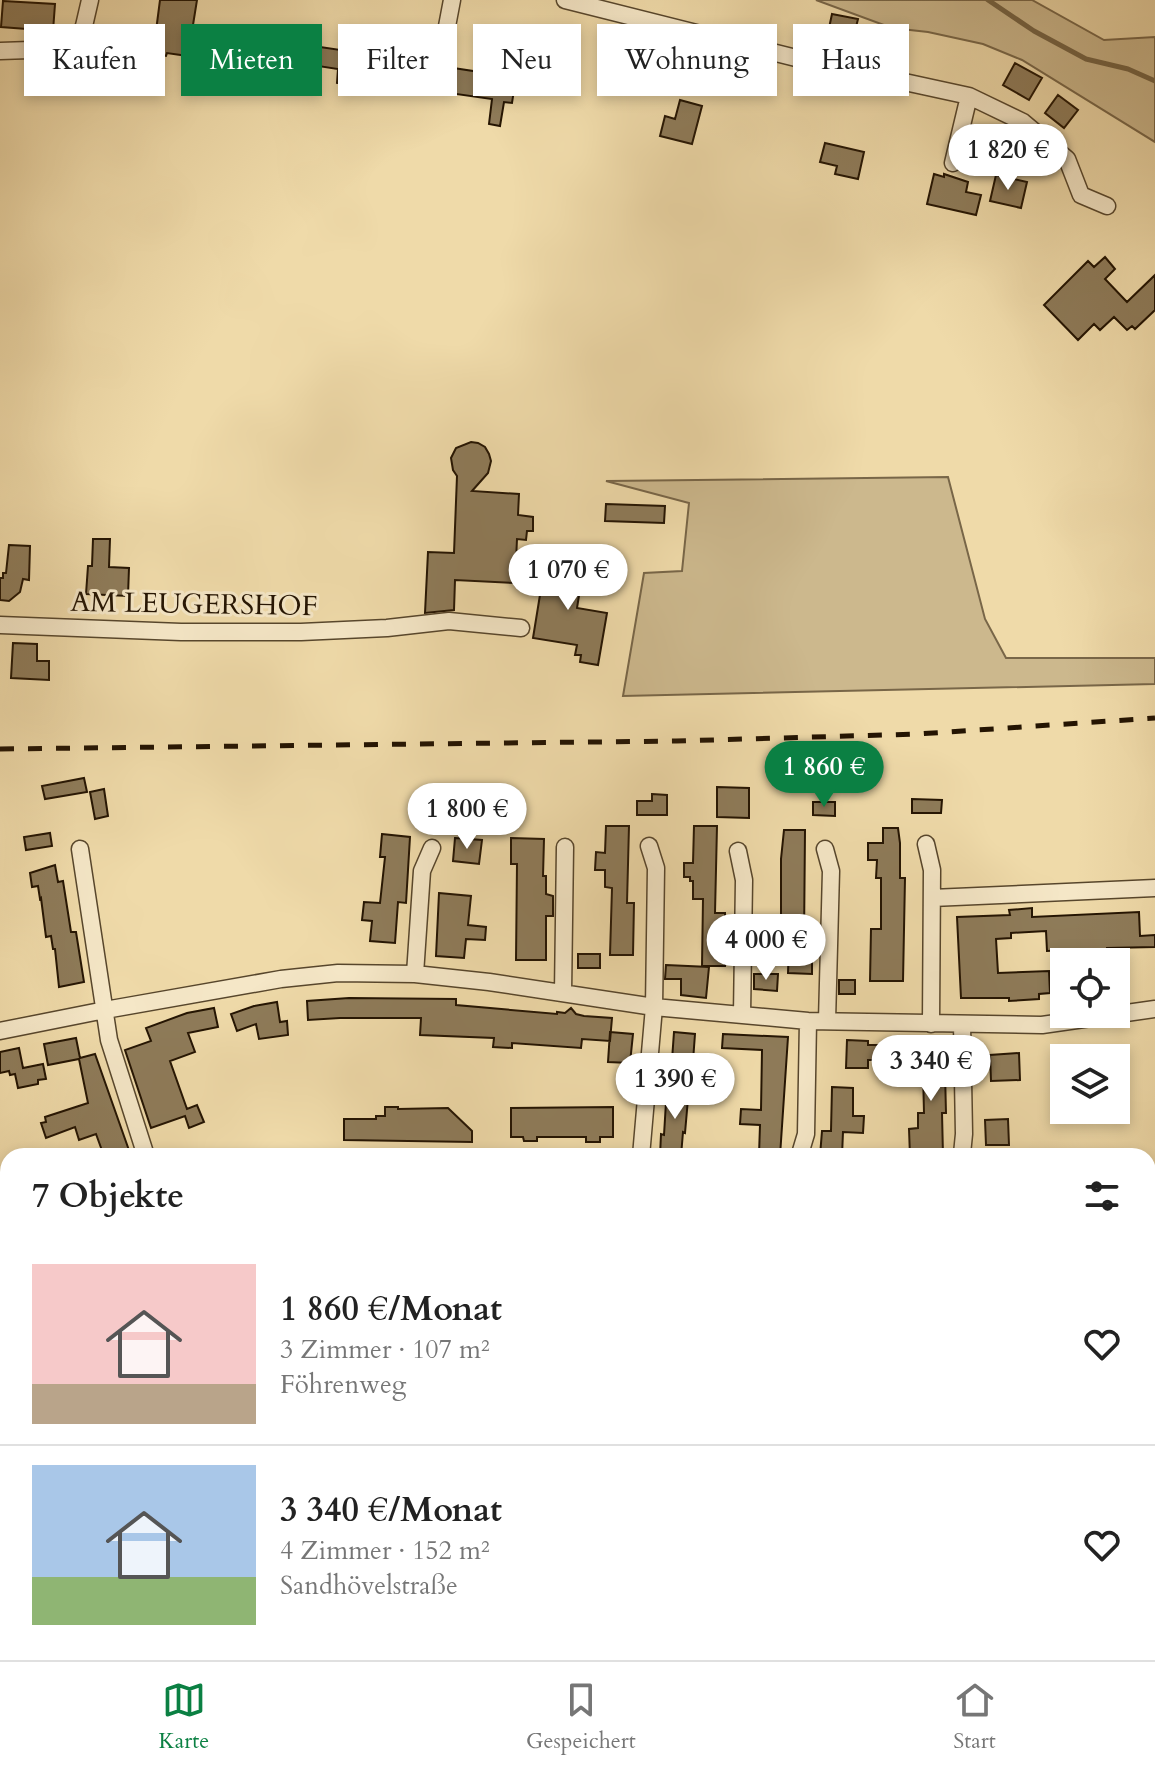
<!DOCTYPE html>
<html lang="de">
<meta charset="utf-8">
<style>
body{margin:0;font-family:Cardo,serif;background:#f6f6f6;color:#222;height:100vh;display:flex;flex-direction:column;font-size:30px;white-space:nowrap}
*{box-sizing:border-box;margin:0}
p{font-size:26px;color:#767676}
.icon{flex:none;width:44px;height:44px;fill:none;stroke:currentColor;stroke-width:2;stroke-linecap:round;stroke-linejoin:round}
.map{position:relative;flex:1;overflow:hidden}
.drawer{position:absolute;left:0px;top:1148px;width:1156px;height:512px;display:flex;flex-direction:column;background:#fff;border-radius:24px 24px 0 0;box-shadow:0 4px 12px #0003}
.drawer>*{flex:none}
.hud{position:absolute;left:24px;top:24px;width:1108px;height:72px;display:flex;gap:16px}
.controls{position:absolute;left:1050px;top:948px;display:grid;gap:16px}
.controls a{display:grid;place-items:center;width:80px;height:80px;border-radius:0px;background:#fff;box-shadow:0 4px 12px #0003;font-size:40px}
.price{position:absolute;translate:-50% -68px;padding:0 18px;border-radius:28px;background:#fff;color:#222;font-size:26px;line-height:52px;filter:drop-shadow(0 2px 4px #0008)}
.price::after{content:'';position:absolute;left:50%;top:48px;width:24px;height:18px;margin-left:-12px;background:inherit;clip-path:polygon(0 0,100% 0,50% 100%)}
.price.on{background:#0b8043;color:#fff}
ul{padding:0;list-style:none}
li{display:flex;align-items:center;gap:24px;height:200px;padding:0 32px}
li+li{border-top:2px solid #e0e0e0}
li span{display:grid;place-items:center;flex:none;width:224px;height:160px;border-radius:0px;color:#555}
li>.icon{margin-inline-start:auto}
span .icon{width:96px;height:96px;fill:#fffc;stroke-width:1}
li b{font-size:34px}
h2{display:flex;justify-content:space-between;align-items:center;height:96px;padding:0 32px;font-size:34px}
.pill{padding:0 28px;border-radius:0px;background:#fff;box-shadow:0 4px 12px #0003;font-size:28px;line-height:72px}
.pill.on{background:#0b8043;color:#fff}
.tab-bar{display:flex;justify-content:space-around;align-items:center;height:112px;border-top:2px solid #e0e0e0;background:#fff;font-size:22px;color:#767676}
.tab-bar a{display:grid;justify-items:center;gap:4px}
.tab-bar .on{color:#0b8043}
.map>svg:first-child{display:block}
.green{fill:#ccb88d;stroke:#786648;stroke-width:2}
.lines{fill:none;stroke-linecap:round;stroke-linejoin:round}
.stream{stroke:#746344;stroke-width:5}
.building{fill:#8e7b59;stroke:#241402;stroke-width:2}
.minor-casing{stroke:#57462c;stroke-width:19}
.major-casing{stroke:#241402;stroke-width:23}
.minor{stroke:#f5e7c7;stroke-width:16}
.major{stroke:#efdaa9;stroke-width:20}
.rail{stroke:#241402;stroke-width:5;stroke-dasharray:14 14;stroke-linecap:butt}
.labels{text-anchor:middle;stroke-width:6;stroke-linejoin:round;paint-order:stroke}
.street-label{font-size:28px;fill:#241402;stroke:#f5e7c7}
</style>
<div class="map">
<svg width="1155" height="1660" viewBox="0 0 1155 1660">
<rect width="100%" height="100%" fill="#efdaa9"/>
<filter id="stains"><feTurbulence type="fractalNoise" baseFrequency=".0025" numOctaves="4"/><feColorMatrix values="0 0 0 0 .2 0 0 0 0 .09 0 0 0 0 .02 0 0 0 .5 -.17"/></filter>
<radialGradient id="worn" r=".72"><stop offset=".6" stop-color="#630" stop-opacity="0"/><stop offset="1" stop-color="#630" stop-opacity=".3"/></radialGradient>
<!-- green -->
<path class="green" d="M816 0H1032L1104 40 1155 37V142L1022 60 983 44 928 32 892 28Z
M948 477 985 619 1006 658H1155V684L623 696 644 573 682 571 689 503 606 481Z
M1155 1597V1660H921L919 1652H1148V1599Z"/>
<g class="lines">
<!-- stream -->
<path class="stream" d="M988 0 1034 31 1086 59 1128 69 1155 81"/>
</g>
<!-- building -->
<path class="building" d="M160 0H197L188 56 167 53 166 56 153 54Z
M3 1 55 4 53 31 1 27Z
M832 14 858 19 851 47 826 42Z
M320 47 340 50 341 47 355 50 354 57 372 59 371 74 353 72 351 85 337 83 338 69 318 66Z
M482 59 504 62 502 78H507L505 89 514 90 512 103 504 102 500 126 489 124 492 99 414 88 418 65 439 69 447 67 480 72Z
M1015 63 1042 78 1029 100 1003 85Z
M1058 95 1078 110 1064 128 1045 113Z
M680 100 702 106 692 144 660 136 665 116 675 119Z
M825 143 864 152 858 179 835 174 837 166 820 162Z
M934 174 944 177V174L968 182 966 192 981 195 976 215 927 204Z
M996 175 1027 182 1021 208 990 201Z
M1105 257 1115 269 1105 279 1127 302 1155 275V310L1135 329 1132 326 1127 330 1114 317 1100 330 1094 324 1078 340 1044 305 1088 261 1094 267Z
M471 442 478 443 485 447 489 454 491 461 488 473 472 491 519 494 518 515 533 517V531H527L526 540 517 539 515 583 455 580 454 610 425 613 428 552 454 553 457 476 453 470 451 458 456 448Z
M606 504 665 506 664 523 605 521Z
M93 539H110L109 567 129 568 128 596 86 594 88 566H92Z
M9 545 30 546 29 580 23 579 20 592 9 601 0 600V578H3V573H6Z
M546 558 584 564 577 608 607 613 598 665 580 662 581 655H575L577 645 533 638Z
M13 643 37 644V661H49V680L11 678Z
M84 778 87 792 45 799 42 786Z
M717 787 749 788V818L717 817Z
M104 789 108 816 95 819 90 792Z
M652 794 667 795V815H637V801H652Z
M912 799 942 800 941 813H912Z
M813 802H835V816L813 815Z
M606 826H629L627 903H634L633 955H610L612 888 605 887V870H595L596 852 605 853Z
M694 826H717L715 913H725V966H702L703 899H693V881H690V877H684V863H693Z
M883 828H898L900 843V878H905L903 981H870L871 929H881V878H876L877 860H868V843H883Z
M784 830H805L804 940H812V974L788 973 789 940 781 939V859Z
M50 833 52 846 26 850 24 837Z
M382 834 410 837 406 903 398 902 395 943 370 941 372 921 362 920 364 902 380 903 385 857H380Z
M455 838 482 840 479 864 453 861Z
M511 838 544 839 543 876H546V894L553 896V916H546V960H516L517 864H511Z
M55 865 58 882 63 881 71 932H76L84 982 59 987 55 949H53L51 936 46 937 41 898 40 899 38 886 32 887 30 873Z
M439 893 471 896 468 925 486 927 485 940 466 939 464 958 436 956Z
M1032 908V917L1139 912 1140 936 1155 935V947L1107 948V951L1099 952H1090V949L1047 951 1046 931 1011 933V938L996 939 998 973 1049 971 1050 993 1039 994V999L1009 1001V998H961L957 917 1010 915 1009 910Z
M578 954H600V968H578Z
M666 965 709 967 706 998 681 995V979H665Z
M754 974H778L777 991 754 989Z
M839 980H855V994H839Z
M349 998 456 999V1005L557 1014V1012L565 1013 571 1008 576 1014 584 1016 612 1018 610 1041 582 1039 581 1048 512 1043V1048L493 1047 494 1038 420 1035 421 1018H340L308 1020 307 1001Z
M277 1002 280 1022 287 1021 288 1035 259 1039 256 1024 237 1031 231 1014 254 1006Z
M214 1008 218 1027 188 1033 195 1052 170 1061 187 1109 197 1105 204 1122 189 1128 185 1116 151 1128 125 1050 151 1041 146 1028 187 1013Z
M610 1032 633 1034 630 1063 608 1062Z
M674 1032 695 1034 693 1061 672 1060Z
M723 1034 788 1037 780 1156 759 1155 760 1125 740 1124 741 1109 761 1110 762 1050 722 1048Z
M76 1038 80 1058 95 1054 131 1156H104L96 1134 79 1140 75 1127 46 1138 41 1123 46 1122 45 1117 88 1103 79 1059 48 1065 44 1044Z
M847 1040 868 1041V1045H883V1060H868V1068H846Z
M925 1044 948 1045 947 1072H945L946 1113H942L943 1155 910 1156 909 1129 918 1128V1113H924L923 1071 919 1070V1054H925Z
M19 1048 23 1068 43 1064 46 1079 38 1080V1084L18 1088 15 1074 10 1075 9 1071 0 1073V1052Z
M1019 1053 1020 1080 991 1081 990 1055Z
M667 1086 689 1087 685 1133 683 1132 681 1156H660L661 1134 664 1135Z
M832 1087 853 1088V1116H864L863 1133 843 1132 842 1156H820L822 1131H831Z
M385 1107H398V1109L448 1108 472 1131V1142L344 1140V1119H376V1116H385Z
M613 1107V1137H600V1142H586V1137H537V1141H524L523 1137H511V1108Z
M1008 1119 1009 1145H986L985 1120Z"/>
<g class="lines">
<defs>
<path id="minor" d="M565 0 808 61 969 96 1023 122 1067 159 1081 195 1107 206
M390 50 441 58 452 0
M0 51 60 49 76 43 84 26 90 0
M953 163 969 96
M0 625 181 632H301L387 628 449 621 521 628
M926 844 932 870 931 1024
M80 849 109 1040 146 1156
M825 849 831 871 827 1021
M738 851 744 880 742 1015
M932 898 1155 888
M415 974 422 871 432 848
M563 993 565 847
M962 1024 964 1134 962 1154
M0 1031 105 1010 281 979 338 973 415 974 489 982 654 1007 808 1021 1042 1025 1155 1009
M800 1154 806 1134 808 1021
M641 1156 654 1007 656 868 649 846
M1148 1628 1155 1626
M296 1652 298 1660
M639 1652 641 1660
M782 1652 784 1660
M23 1660 40 1652
M1035 1660 1066 1652"/>
<path id="major" d="M0 1441 8 1458
M103 1652 107 1660"/>
</defs>
<!-- minor casing -->
<use href="#minor" class="minor-casing"/>
<!-- major casing -->
<use href="#major" class="major-casing"/>
<!-- minor -->
<use href="#minor" class="minor"/>
<!-- major -->
<use href="#major" class="major"/>
<!-- rail -->
<path class="rail" d="M0 749 676 741 918 734 1155 718"/>
</g>
<g class="labels">
<!-- street labels -->
<g class="street-label">
<text transform="translate(194 603) rotate(1)" y="10">AM LEUGERSHOF</text>
</g>
</g>
<rect width="100%" height="100%" filter="url(#stains)"/>
<rect width="100%" height="100%" fill="url(#worn)"/>
</svg>
<div class="controls">
<a><svg class="icon" aria-label="locate" viewBox="0 0 24 24"><circle cx="12" cy="12" r="6"/><path d="M12 2v4M12 18v4M2 12h4M18 12h4"/></svg></a>
<a><svg class="icon" aria-label="layers" viewBox="0 0 24 24"><path d="M12 4l9 5-9 5-9-5zM3 14l9 5 9-5"/></svg></a>
</div>
<b class="price" style="left:1008px;top:192px">1 820 €</b>
<b class="price" style="left:568px;top:612px">1 070 €</b>
<b class="price on" style="left:824px;top:809px">1 860 €</b>
<b class="price" style="left:467px;top:851px">1 800 €</b>
<b class="price" style="left:766px;top:982px">4 000 €</b>
<b class="price" style="left:931px;top:1103px">3 340 €</b>
<b class="price" style="left:675px;top:1121px">1 390 €</b>
<div class="hud">
<a class="pill">Kaufen</a>
<a class="pill on">Mieten</a>
<a class="pill">Filter</a>
<a class="pill">Neu</a>
<a class="pill">Wohnung</a>
<a class="pill">Haus</a>
</div>
<section class="drawer">
<h2>7 Objekte<svg class="icon" aria-label="filters" viewBox="0 0 24 24"><path d="M4 7h16M4 17h16"/><circle cx="9" cy="7" r="2"/><circle cx="15" cy="17" r="2"/></svg></h2>
<ul>
<li><span style="background:linear-gradient(#f6c9c9 75%,#b9a48a 0)"><svg class="icon" aria-label="home" viewBox="0 0 24 24"><path d="M3 11l9-7 9 7M6 9v11h12V9"/></svg></span><div><b>1 860 €/Monat</b><p>3 Zimmer · 107 m²</p><p>Föhrenweg</p></div><svg class="icon" aria-label="heart" viewBox="0 0 24 24"><path d="M12 20l-8-8c-3-5 5-10 8-4 3-6 11-1 8 4z"/></svg></li>
<li><span style="background:linear-gradient(#a9c7e8 70%,#8fb573 0)"><svg class="icon" aria-label="home" viewBox="0 0 24 24"><path d="M3 11l9-7 9 7M6 9v11h12V9"/></svg></span><div><b>3 340 €/Monat</b><p>4 Zimmer · 152 m²</p><p>Sandhövelstraße</p></div><svg class="icon" aria-label="heart" viewBox="0 0 24 24"><path d="M12 20l-8-8c-3-5 5-10 8-4 3-6 11-1 8 4z"/></svg></li>
</ul>
</section>
</div>
<nav class="tab-bar">
<a class="on"><svg class="icon" aria-label="map" viewBox="0 0 24 24"><path d="M3 6l6-2 6 2 6-2v14l-6 2-6-2-6 2zM9 4v14M15 6v14"/></svg>Karte</a>
<a><svg class="icon" aria-label="saved" viewBox="0 0 24 24"><path d="M7 4h10v16l-5-4-5 4z"/></svg>Gespeichert</a>
<a><svg class="icon" aria-label="home" viewBox="0 0 24 24"><path d="M3 11l9-7 9 7M6 9v11h12V9"/></svg>Start</a>
</nav>
